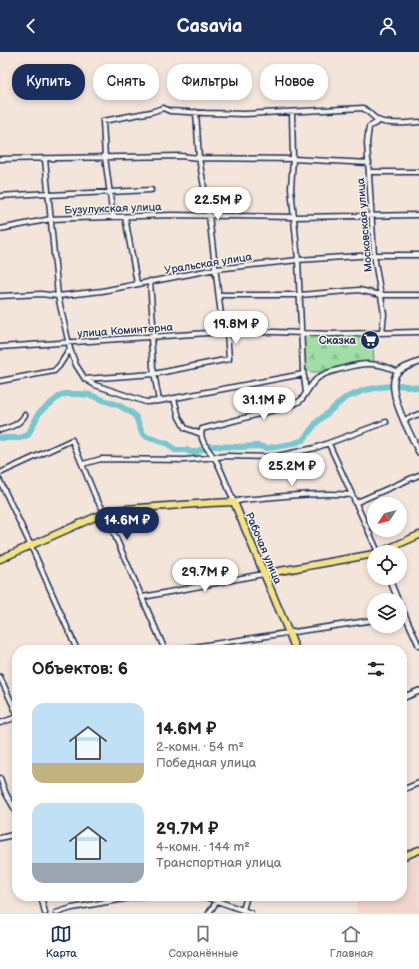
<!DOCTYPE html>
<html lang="ru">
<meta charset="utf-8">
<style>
body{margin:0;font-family:"Balsamiq Sans",sans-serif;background:#f2f2f2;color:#222;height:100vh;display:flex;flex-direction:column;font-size:15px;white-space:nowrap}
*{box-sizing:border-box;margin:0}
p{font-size:13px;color:#767676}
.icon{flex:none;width:22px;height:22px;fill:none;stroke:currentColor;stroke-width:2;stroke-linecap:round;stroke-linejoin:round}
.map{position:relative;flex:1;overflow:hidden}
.drawer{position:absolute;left:12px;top:593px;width:395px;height:256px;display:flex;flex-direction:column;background:#fff;border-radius:16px;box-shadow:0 2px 6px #0003}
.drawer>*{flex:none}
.guide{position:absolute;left:12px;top:12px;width:395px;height:36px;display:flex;gap:8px}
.needle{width:26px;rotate:234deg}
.buttons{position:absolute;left:367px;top:445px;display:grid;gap:8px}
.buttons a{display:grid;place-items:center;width:40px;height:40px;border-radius:50%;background:#fff;box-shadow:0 2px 6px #0003;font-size:20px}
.price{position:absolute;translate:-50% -34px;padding:0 9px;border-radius:14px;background:#fff;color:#222;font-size:13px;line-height:26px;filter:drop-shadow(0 1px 2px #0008)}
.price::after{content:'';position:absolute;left:50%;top:24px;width:12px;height:9px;margin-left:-6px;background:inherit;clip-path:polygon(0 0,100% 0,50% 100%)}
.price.on{background:#1b2f5e;color:#fff}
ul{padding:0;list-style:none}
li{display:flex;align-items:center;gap:12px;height:100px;padding:0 20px}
li span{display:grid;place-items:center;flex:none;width:112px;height:80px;border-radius:12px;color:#555}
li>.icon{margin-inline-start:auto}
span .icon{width:48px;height:48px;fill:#fffc;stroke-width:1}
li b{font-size:17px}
h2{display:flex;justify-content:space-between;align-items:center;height:48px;padding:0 20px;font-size:17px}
.tag{padding:0 14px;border-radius:16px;background:#fff;box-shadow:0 2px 6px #0003;font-size:14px;line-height:36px}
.tag.on{background:#1b2f5e;color:#fff}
header{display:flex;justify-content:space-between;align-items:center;height:52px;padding:0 20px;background:#1b2f5e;color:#fff;font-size:18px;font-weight:800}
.dock{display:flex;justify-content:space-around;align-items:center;height:56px;border-top:1px solid #e0e0e0;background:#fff;font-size:11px;color:#767676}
.dock a{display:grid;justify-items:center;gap:2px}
.dock .on{color:#1b2f5e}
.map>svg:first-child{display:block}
.built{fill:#f1d5cc}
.forest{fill:url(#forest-firs);stroke:#5e8682}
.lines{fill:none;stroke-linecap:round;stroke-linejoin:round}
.river{stroke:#76c7cf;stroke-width:6}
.minor-casing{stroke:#1b2f5e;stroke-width:7}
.tertiary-casing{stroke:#1b2f5e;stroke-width:8}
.primary-casing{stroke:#1b2f5e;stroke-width:9}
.minor{stroke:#f7f3e8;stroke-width:4}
.tertiary{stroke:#f7f3e8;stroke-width:5}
.primary{stroke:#f5e382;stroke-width:6}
.labels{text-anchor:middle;stroke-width:3;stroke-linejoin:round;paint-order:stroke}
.street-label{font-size:11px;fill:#1b2f5e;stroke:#f7f3e8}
.poi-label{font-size:11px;font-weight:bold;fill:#1b2f5e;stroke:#f7f3e8;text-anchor:end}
</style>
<header><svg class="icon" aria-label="back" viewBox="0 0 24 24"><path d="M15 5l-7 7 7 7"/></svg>Casavia<svg class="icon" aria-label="person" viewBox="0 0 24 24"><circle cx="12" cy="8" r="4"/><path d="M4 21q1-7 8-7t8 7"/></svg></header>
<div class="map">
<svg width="419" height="861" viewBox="0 0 419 861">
<defs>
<pattern id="forest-firs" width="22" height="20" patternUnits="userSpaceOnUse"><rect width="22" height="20" fill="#a1dea5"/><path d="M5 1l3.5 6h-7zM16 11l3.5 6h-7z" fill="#8abf90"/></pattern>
</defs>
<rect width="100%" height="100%" fill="#f4e5db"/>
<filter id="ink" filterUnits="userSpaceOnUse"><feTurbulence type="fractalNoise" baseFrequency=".025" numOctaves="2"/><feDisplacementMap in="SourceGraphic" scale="8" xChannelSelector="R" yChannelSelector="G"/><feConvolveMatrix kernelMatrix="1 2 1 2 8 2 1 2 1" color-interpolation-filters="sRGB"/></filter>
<g filter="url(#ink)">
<!-- built -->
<path class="built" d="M419 804V861H357V844H402V812Z"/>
<!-- forest -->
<path class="forest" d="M304 284H363L365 293H373L374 310H356L318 320H312L305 317Z"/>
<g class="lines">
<!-- river -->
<path class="river" d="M0 386H20L28 383 39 361 45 356 61 343 66 342H80L90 343 120 354 132 361 136 365 142 381 147 385 168 392 175 398H187L190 400H196L209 394H215L238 395 257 394 268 396 292 392 303 388 317 370 345 346 365 338 381 335 400 333 419 336"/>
<defs>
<path id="minor" d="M196 60 199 106 209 164 223 280
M292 60 293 107 291 136 298 208 303 318 306 340
M379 69 369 75 367 91 374 203 384 262 382 280
M0 107 180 104 199 106 293 107 369 111
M45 107 58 244 70 297 76 313 85 327 95 333 146 350 159 349 303 322
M369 120H419
M49 143 151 138
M0 144 48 141
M113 165 105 105 103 69 151 60 163 56 170 59 206 61 244 62 363 56C369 60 373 65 378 68 386 73 409 71 419 70
M125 165 137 231
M0 177 51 167 76 166 172 163 293 165 419 163
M150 229 154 286
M219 243H300L359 238 381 243H419
M0 244 41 242 58 244 102 239 216 217 298 208 374 203H419
M151 286 153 315 159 349
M0 295 223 280H274L332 282 419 280
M85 327 154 322 229 307 227 280
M0 329 54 319 59 314 70 297
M174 347 179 365 185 376 201 382
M404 368 419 362
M0 378C11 375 19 373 25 363
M329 392 378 500
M83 412 101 407 185 408 227 404 273 405 315 396 386 370
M0 421 72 388 96 446 105 461 165 598
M0 429 31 494 77 598
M352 443C315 440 278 445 242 448L234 450C229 438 224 425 218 412 213 401 198 391 202 377L290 354C293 352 298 351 301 348 307 341 310 332 318 326 324 321 333 319 341 317 362 311 378 309 398 320
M355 451 419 423
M389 526 398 548
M143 545 263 522
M400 552 419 594
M173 598 374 568
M0 625 17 662
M0 671 17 665
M0 726 6 742 17 761
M402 738 419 731
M0 786 17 782
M41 844 45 861
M203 844 251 861
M243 858 247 844
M56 861 72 856 142 844
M209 861 217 849"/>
<path id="tertiary" d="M419 310C412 313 402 315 397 321 384 337 412 385 419 400
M402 646 419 639"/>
<path id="primary" d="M381 500 419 483
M0 507 111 458 210 451 234 450 296 598
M263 522 374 502
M402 805 419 798"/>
</defs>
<!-- minor casing -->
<use href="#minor" class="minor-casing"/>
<!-- tertiary casing -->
<use href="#tertiary" class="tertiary-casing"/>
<!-- primary casing -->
<use href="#primary" class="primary-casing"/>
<!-- minor -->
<use href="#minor" class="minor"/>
<!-- tertiary -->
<use href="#tertiary" class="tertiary"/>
<!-- primary -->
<use href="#primary" class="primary"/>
</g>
</g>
<!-- icons -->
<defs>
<symbol id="supermarket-disc" viewBox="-11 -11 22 22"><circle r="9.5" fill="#1b2f5e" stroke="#f7f3e8"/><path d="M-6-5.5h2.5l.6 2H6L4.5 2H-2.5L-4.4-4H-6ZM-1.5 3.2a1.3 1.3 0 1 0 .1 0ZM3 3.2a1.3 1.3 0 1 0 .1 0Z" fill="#fff"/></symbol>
</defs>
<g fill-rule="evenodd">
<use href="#supermarket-disc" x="359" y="277" width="22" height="22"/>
</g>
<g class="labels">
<!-- street labels -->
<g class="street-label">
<text transform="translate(113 156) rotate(-2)" y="4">Бузулукская улица</text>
<text transform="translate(364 173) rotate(-95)" y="4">Московская улица</text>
<text transform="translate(208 211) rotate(-9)" y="4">Уральская улица</text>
<text transform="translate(125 278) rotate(-4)" y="4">улица Коминтерна</text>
<text transform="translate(264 496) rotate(67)" y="4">Рабочая улица</text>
</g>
<!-- poi labels -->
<g class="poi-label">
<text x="356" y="292">Сказка</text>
</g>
</g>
</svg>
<div class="buttons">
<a><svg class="needle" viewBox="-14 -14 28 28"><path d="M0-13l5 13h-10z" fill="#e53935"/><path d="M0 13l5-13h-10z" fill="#767676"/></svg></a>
<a><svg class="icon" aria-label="locate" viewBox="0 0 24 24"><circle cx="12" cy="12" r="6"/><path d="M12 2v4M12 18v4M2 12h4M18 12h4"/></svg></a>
<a><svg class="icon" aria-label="layers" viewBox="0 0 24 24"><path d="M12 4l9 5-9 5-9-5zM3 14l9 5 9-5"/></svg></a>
</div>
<b class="price" style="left:218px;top:169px">22.5M ₽</b>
<b class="price" style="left:236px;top:293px">19.8M ₽</b>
<b class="price" style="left:264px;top:369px">31.1M ₽</b>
<b class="price" style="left:292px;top:435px">25.2M ₽</b>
<b class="price on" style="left:127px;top:489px">14.6M ₽</b>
<b class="price" style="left:205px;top:541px">29.7M ₽</b>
<div class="guide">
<a class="tag on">Купить</a>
<a class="tag">Снять</a>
<a class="tag">Фильтры</a>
<a class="tag">Новое</a>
</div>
<section class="drawer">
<h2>Объектов: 6<svg class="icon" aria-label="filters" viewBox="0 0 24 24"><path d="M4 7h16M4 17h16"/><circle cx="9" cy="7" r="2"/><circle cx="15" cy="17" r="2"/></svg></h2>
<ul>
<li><span style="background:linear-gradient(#bfe0f5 75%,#c2b280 0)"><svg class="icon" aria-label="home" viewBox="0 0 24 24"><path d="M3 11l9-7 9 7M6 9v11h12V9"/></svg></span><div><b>14.6M ₽</b><p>2-комн. · 54 m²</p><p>Победная улица</p></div></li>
<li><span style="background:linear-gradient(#bfe0f5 75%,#9aa5b1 0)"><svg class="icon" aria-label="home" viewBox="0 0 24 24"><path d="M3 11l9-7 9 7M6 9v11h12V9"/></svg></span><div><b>29.7M ₽</b><p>4-комн. · 144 m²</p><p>Транспортная улица</p></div></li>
</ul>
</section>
</div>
<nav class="dock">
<a class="on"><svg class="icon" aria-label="map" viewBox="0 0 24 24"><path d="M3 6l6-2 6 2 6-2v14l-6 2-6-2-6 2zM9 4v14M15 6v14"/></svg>Карта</a>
<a><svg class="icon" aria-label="saved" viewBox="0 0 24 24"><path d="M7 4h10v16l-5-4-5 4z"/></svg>Сохранённые</a>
<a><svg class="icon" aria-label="home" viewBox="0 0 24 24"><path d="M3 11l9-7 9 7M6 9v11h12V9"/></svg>Главная</a>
</nav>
